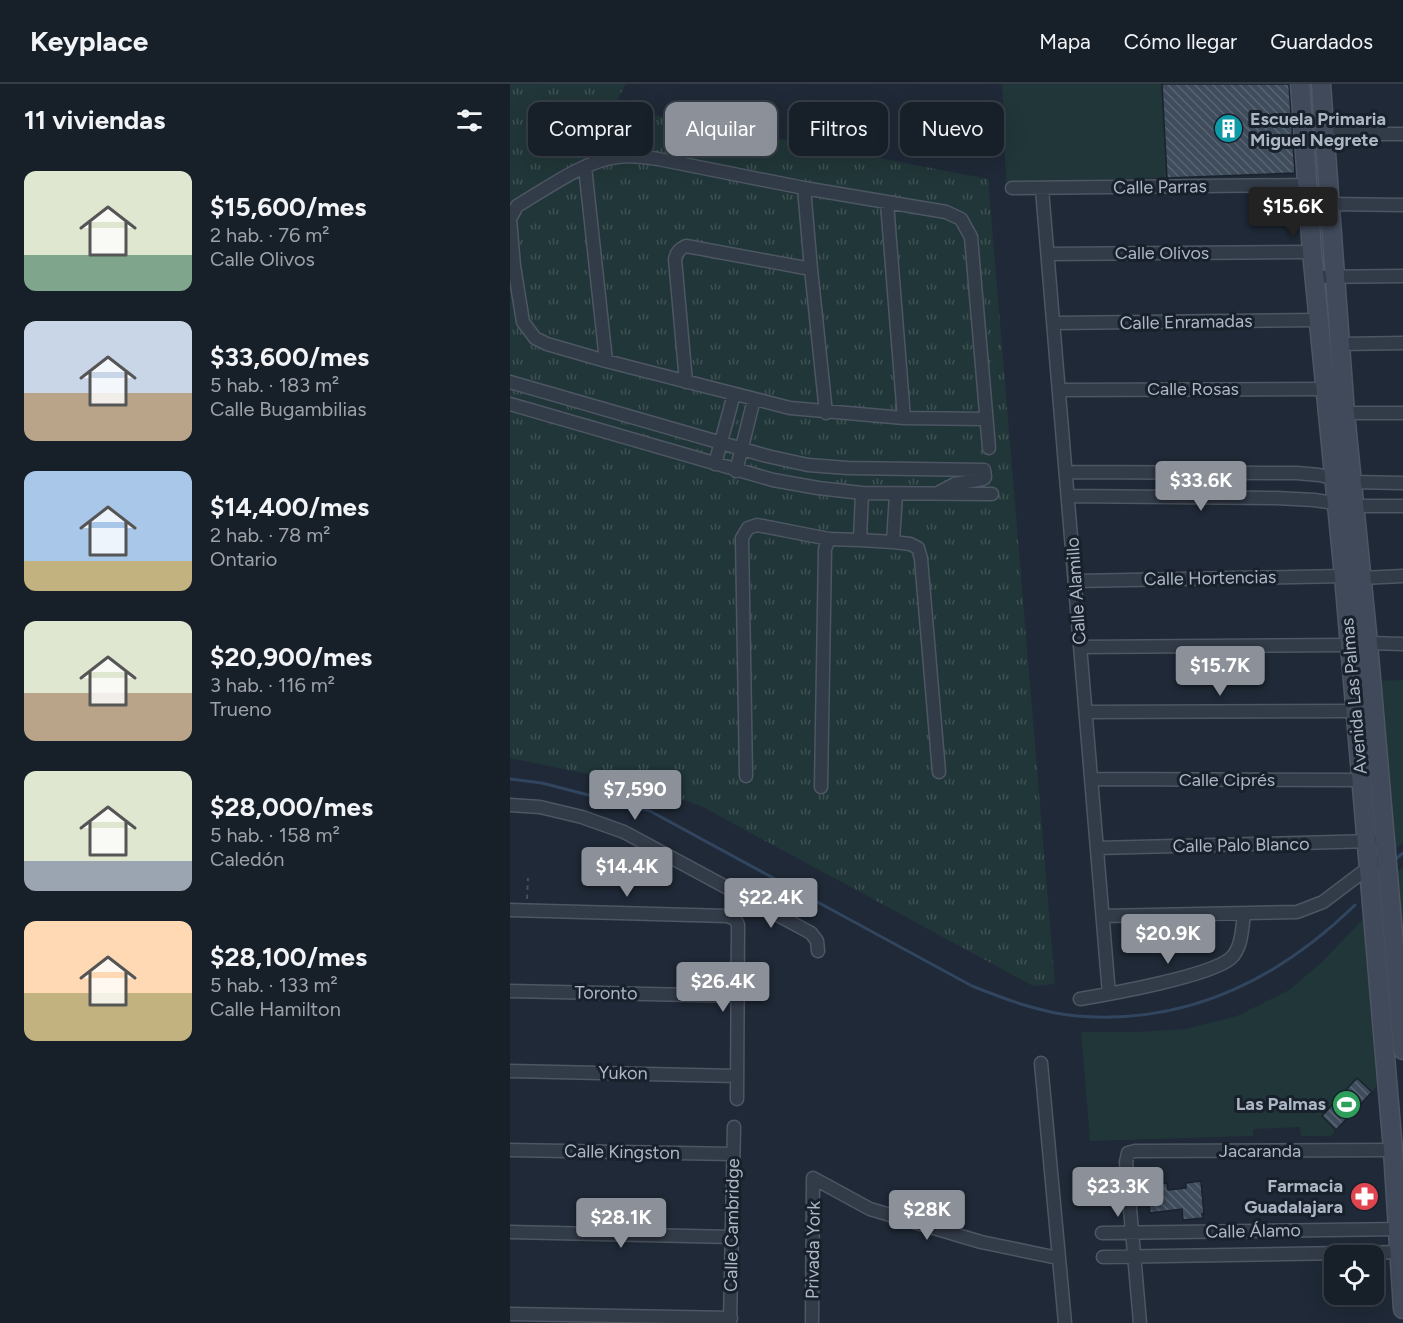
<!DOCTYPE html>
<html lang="es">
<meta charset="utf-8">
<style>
body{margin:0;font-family:Figtree,sans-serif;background:#202731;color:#f1f3f6;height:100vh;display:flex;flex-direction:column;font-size:22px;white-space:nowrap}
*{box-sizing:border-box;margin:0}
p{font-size:20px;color:#9ea2a8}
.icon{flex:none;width:33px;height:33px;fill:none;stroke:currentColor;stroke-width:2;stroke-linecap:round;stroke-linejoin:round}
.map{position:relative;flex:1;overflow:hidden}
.details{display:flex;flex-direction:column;background:#171f29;width:510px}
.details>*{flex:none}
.banner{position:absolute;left:18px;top:18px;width:570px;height:54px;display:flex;gap:12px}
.controls{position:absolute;left:814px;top:1161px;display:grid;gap:12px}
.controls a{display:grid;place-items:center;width:60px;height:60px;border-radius:12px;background:#171f29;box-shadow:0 6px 24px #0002,0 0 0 2px #363d46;font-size:30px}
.price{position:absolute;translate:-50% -51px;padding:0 14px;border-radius:6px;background:#8c9099;color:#fff;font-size:20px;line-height:39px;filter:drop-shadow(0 2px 3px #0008)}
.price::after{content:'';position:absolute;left:50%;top:36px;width:18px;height:14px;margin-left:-9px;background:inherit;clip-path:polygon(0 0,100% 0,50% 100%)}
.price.selected{background:#222;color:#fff}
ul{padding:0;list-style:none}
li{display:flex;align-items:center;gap:18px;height:150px;padding:0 24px}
li span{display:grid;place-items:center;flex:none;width:168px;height:120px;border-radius:12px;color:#555}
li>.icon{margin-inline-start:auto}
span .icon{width:72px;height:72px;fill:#fffc;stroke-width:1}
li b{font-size:26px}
h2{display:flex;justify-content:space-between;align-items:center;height:72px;padding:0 24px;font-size:26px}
.chip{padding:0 21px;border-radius:12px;background:#171f29;box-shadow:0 6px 24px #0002,0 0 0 2px #363d46;font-size:21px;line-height:54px}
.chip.selected{background:#8c9099;color:#fff}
header{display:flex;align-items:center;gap:36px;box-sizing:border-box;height:84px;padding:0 30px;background:#171f29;border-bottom:2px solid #363d46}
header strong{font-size:28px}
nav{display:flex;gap:33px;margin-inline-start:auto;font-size:21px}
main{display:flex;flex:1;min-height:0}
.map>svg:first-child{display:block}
.grass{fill:url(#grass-tufts)}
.green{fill:#213638}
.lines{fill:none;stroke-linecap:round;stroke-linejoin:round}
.stream{stroke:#31455f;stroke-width:3}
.building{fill:url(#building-back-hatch);stroke:#1a222e;stroke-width:1.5}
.street-casing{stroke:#4d5663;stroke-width:15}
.secondary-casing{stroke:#4d5663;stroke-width:21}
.path{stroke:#3e5356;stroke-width:2;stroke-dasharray:4.5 4.5;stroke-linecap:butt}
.street{stroke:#323b48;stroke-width:12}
.secondary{stroke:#404a5b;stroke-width:18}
.labels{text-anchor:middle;stroke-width:6;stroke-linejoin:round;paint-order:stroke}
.poi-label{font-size:18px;font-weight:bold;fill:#acb6c5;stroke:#18202c;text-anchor:end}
.street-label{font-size:18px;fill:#acb6c5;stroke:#18202c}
</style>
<header>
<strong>Keyplace</strong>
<nav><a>Mapa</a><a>Cómo llegar</a><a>Guardados</a></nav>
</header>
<main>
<section class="details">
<h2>11 viviendas<svg class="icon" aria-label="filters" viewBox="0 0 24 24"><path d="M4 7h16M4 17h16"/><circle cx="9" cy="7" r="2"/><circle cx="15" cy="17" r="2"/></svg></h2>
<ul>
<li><span style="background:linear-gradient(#dfe7d0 70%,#7fa58c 0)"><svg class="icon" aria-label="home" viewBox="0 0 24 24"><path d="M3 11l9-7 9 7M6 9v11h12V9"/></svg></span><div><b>$15,600/mes</b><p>2 hab. · 76 m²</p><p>Calle Olivos</p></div></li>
<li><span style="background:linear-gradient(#c9d6e8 60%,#b9a48a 0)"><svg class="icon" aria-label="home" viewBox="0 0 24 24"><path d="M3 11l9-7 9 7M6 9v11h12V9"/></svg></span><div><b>$33,600/mes</b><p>5 hab. · 183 m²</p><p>Calle Bugambilias</p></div></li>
<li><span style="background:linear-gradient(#a9c7e8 75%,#c2b280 0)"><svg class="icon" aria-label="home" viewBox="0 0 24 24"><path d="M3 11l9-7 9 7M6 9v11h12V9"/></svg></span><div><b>$14,400/mes</b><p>2 hab. · 78 m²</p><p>Ontario</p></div></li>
<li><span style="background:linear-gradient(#dfe7d0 60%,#b9a48a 0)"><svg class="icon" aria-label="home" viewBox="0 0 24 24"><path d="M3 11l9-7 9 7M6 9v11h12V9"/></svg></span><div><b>$20,900/mes</b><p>3 hab. · 116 m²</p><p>Trueno</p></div></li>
<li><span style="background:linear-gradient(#dfe7d0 75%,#9aa5b1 0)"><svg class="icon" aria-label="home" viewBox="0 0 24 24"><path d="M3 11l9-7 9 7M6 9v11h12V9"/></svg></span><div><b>$28,000/mes</b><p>5 hab. · 158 m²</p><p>Caledón</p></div></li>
<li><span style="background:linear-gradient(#ffd9b3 60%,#c2b280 0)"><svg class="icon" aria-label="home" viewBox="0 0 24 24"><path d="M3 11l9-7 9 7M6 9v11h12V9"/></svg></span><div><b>$28,100/mes</b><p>5 hab. · 133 m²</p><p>Calle Hamilton</p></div></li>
</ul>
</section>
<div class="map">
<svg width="893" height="1239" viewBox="0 0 893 1239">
<defs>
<pattern id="grass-tufts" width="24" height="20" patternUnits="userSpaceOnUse" patternTransform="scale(1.5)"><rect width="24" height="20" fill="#213638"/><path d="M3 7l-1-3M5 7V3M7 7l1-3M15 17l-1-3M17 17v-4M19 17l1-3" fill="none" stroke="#3f5153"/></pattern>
<pattern id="building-back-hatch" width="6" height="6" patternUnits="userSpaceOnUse" patternTransform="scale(1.5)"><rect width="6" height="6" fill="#3f4c5c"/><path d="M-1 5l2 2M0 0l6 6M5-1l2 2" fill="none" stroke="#586472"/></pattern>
</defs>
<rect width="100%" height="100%" fill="#1f2937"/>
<!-- grass -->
<path class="grass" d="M0 0H116L103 23 478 95 545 900 523 902 191 722 126 700 0 674Z"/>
<!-- green -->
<path class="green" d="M492 0H652L657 94 496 98Z
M893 596V758L882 769 868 597Z
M893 783V854H891L884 791Z
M853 835 867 1002 862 1008 847 994 812 1032 826 1046 821 1052H791L790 1043 743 1045V1052L580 1057 571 948H627L676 945 727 932 779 906 812 878Z"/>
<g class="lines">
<!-- stream -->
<path class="stream" d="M0 695 32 699 140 727 462 902C495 915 531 929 567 932 677 941 768 896 845 821
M887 774 893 769"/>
</g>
<!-- building -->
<path class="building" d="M652 0H779L785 89 657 94Z
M847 994 862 1008 826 1046 812 1032Z
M691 1097 694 1130H692L693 1134 673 1136 672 1125 640 1129 638 1112 631 1113 630 1101 657 1099 658 1106 676 1104V1099Z
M845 1102H861L862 1121 846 1122Z"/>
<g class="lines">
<defs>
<path id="street" d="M815 50H893
M75 83 96 277
M294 104 301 185
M502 104 798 101
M532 105 599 910
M377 119 394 334
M820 120 893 121
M538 170 802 168
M805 193 893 192
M544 239 809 236
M831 260 893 259
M0 298 257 372 298 381 338 384 474 386 475 393 473 395 445 400 428 409
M176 298 165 175C167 167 170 165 176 162L301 185 316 329
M549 306 816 305
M0 320 263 396 308 404 352 409 482 410
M835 329H893
M476 335 394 334 280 324 96 277 37 260 25 254 13 238 4 182 0 135 7 122C36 105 74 77 107 73 120 71 135 73 148 75L294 104 436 128 451 135 461 153 479 364
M205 380 224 310
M226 387 244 315
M556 388 787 389 809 391 842 398 893 399
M386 410 383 458 400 460 408 464 411 475 429 688
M558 412 766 414 804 416 845 422H893
M350 456 383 458
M852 494 893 492
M566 497 834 492
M858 559 893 560
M570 563 840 561
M576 628 844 627
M236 692 232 454 238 444 247 441 319 455
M582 695 852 696
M311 703 315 465 319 455 350 456 352 409
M0 721 30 723 72 733 114 748 301 849 307 857 308 867
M587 764 864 757
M0 826 217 832 225 835 228 841 227 1015
M593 832 787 828 813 818 858 784 875 774
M0 907 228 912
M570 915C600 910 701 892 721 874 732 864 732 844 734 830
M531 979 555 1239
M0 987 227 992
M0 1066 223 1070
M0 1148 222 1153
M592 1149 893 1145
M593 1173 893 1168
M0 1230 221 1234
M220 1239 224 1043
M302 1239 303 1094 360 1125 471 1158 548 1174
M630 1239 616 1078 618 1069 625 1067 883 1066"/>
<path id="secondary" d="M790 0 802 168 834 492 883 1066 893 1225
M811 0 835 329 858 559 893 966"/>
</defs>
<!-- street casing -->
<use href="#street" class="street-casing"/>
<!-- secondary casing -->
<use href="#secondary" class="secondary-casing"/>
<!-- path -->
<path class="path" d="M17 815 18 794"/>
<!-- street -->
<use href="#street" class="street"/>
<!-- secondary -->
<use href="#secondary" class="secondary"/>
</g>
<!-- icons -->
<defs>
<symbol id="building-disc" viewBox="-11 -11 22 22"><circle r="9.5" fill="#0f9aa8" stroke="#18202c"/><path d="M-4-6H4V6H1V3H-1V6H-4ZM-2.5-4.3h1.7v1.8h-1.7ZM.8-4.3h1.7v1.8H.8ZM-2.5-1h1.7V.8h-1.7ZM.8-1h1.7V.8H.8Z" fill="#fff"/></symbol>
<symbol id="stadium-disc" viewBox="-11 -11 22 22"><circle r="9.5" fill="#2e9e5b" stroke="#18202c"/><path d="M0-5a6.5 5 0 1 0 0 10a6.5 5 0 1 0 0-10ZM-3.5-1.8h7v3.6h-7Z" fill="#fff"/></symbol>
<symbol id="pharmacy-disc" viewBox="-11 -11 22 22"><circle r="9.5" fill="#e0444e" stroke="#18202c"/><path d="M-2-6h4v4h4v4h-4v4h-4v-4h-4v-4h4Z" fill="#fff"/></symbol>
</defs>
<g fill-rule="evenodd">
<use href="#building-disc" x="702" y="28" width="33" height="33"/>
<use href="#stadium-disc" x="820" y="1004" width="33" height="33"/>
<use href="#pharmacy-disc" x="838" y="1096" width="33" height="33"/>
</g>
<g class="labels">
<!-- poi labels -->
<g class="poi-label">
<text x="740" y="41" text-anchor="start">Escuela Primaria<tspan x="740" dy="21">Miguel Negrete</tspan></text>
<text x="816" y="1026">Las Palmas</text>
<text x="833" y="1108">Farmacia<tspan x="833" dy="21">Guadalajara</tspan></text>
</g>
<!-- street labels -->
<g class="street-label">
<text transform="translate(650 103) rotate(-1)" y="6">Calle Parras</text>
<text x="652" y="175">Calle Olivos</text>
<text transform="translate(676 238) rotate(-1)" y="6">Calle Enramadas</text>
<text x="683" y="311">Calle Rosas</text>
<text transform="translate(700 494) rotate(-1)" y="6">Calle Hortencias</text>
<text transform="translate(566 507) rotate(-94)" y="6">Calle Alamillo</text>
<text transform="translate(844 612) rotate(-95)" y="6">Avenida Las Palmas</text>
<text x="717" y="702">Calle Ciprés</text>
<text transform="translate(731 761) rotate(-1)" y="6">Calle Palo Blanco</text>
<text transform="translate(96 909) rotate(1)" y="6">Toronto</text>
<text transform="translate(113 989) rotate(1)" y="6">Yukon</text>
<text x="750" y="1073">Jacaranda</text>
<text transform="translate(112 1068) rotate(1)" y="6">Calle Kingston</text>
<text transform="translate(222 1141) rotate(-89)" y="6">Calle Cambridge</text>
<text transform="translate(743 1147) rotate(-1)" y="6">Calle Álamo</text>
<text transform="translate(303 1166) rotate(-89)" y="6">Privada York</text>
</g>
</g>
</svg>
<div class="controls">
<a><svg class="icon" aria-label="locate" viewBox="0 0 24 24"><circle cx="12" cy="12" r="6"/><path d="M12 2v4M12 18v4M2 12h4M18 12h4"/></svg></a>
</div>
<b class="price selected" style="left:783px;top:154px">$15.6K</b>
<b class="price" style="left:691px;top:428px">$33.6K</b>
<b class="price" style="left:710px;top:613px">$15.7K</b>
<b class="price" style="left:125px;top:737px">$7,590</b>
<b class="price" style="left:117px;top:814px">$14.4K</b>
<b class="price" style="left:261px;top:845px">$22.4K</b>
<b class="price" style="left:658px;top:881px">$20.9K</b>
<b class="price" style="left:213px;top:929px">$26.4K</b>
<b class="price" style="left:608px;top:1134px">$23.3K</b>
<b class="price" style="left:417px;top:1157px">$28K</b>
<b class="price" style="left:111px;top:1165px">$28.1K</b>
<div class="banner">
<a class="chip">Comprar</a>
<a class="chip selected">Alquilar</a>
<a class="chip">Filtros</a>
<a class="chip">Nuevo</a>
</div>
</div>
</main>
